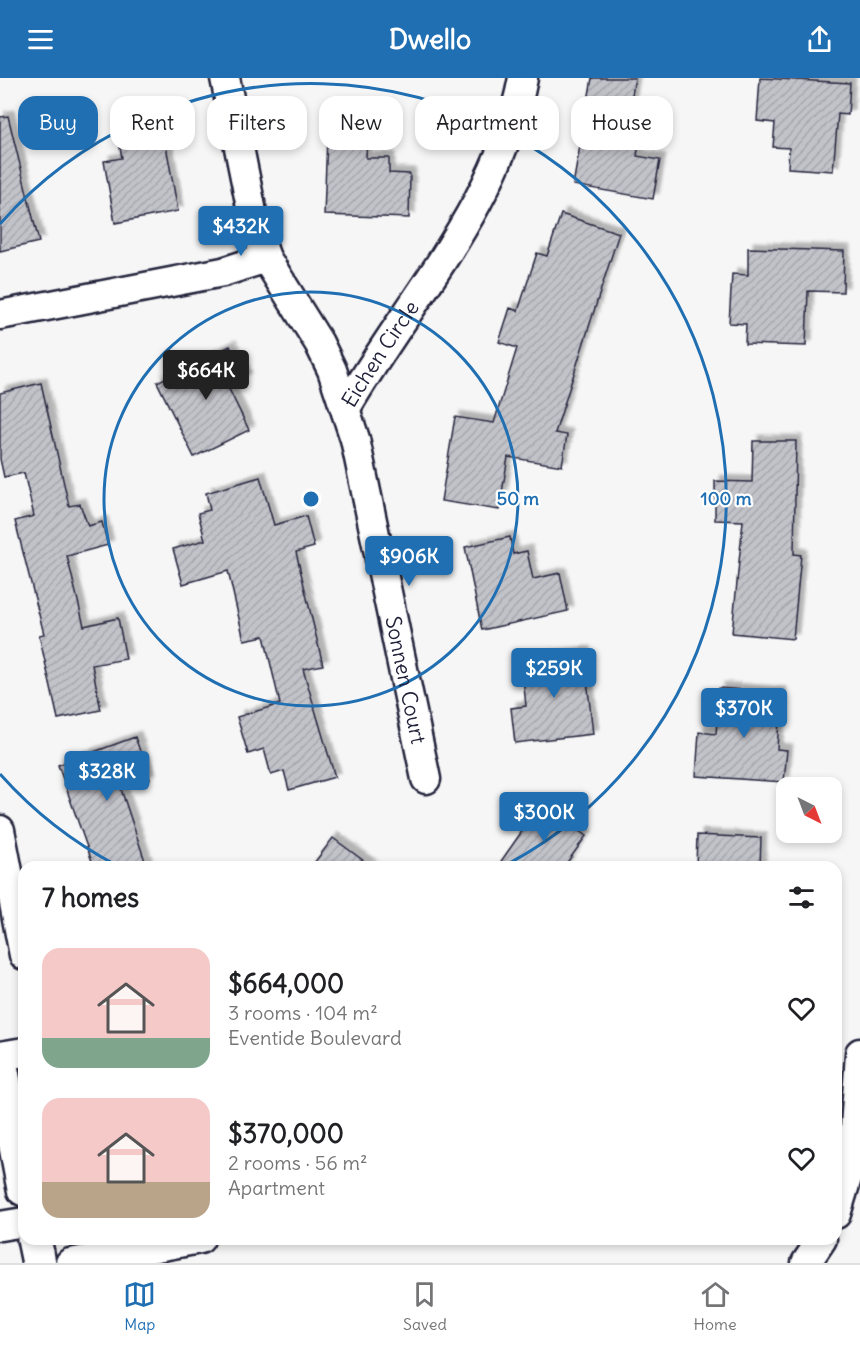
<!DOCTYPE html>
<meta charset="utf-8">
<style>
body{margin:0;font-family:Delius,sans-serif;background:#f2f2f2;color:#202124;height:100vh;display:flex;flex-direction:column;font-size:22px;white-space:nowrap}
*{box-sizing:border-box;margin:0}
p{font-size:20px;color:#757577}
.icon{flex:none;width:33px;height:33px;fill:none;stroke:currentColor;stroke-width:2;stroke-linecap:round;stroke-linejoin:round}
.map{position:relative;flex:1;overflow:hidden}
.side{position:absolute;left:18px;top:783px;width:824px;height:384px;display:flex;flex-direction:column;background:#fff;border-radius:18px;box-shadow:0 3px 9px #0003}
.side>*{flex:none}
.guide{position:absolute;left:18px;top:18px;width:825px;height:54px;display:flex;gap:12px}
.needle{width:39px;rotate:138deg}
.fabs{position:absolute;left:776px;top:699px;display:grid;gap:12px}
.fabs a{display:grid;place-items:center;width:66px;height:66px;border-radius:12px;background:#fff;box-shadow:0 3px 9px #0003;font-size:30px}
.price{position:absolute;translate:-50% -51px;padding:0 14px;border-radius:6px;background:#1f6fb2;color:#fff;font-size:20px;line-height:39px;filter:drop-shadow(0 2px 3px #0008)}
.price::after{content:'';position:absolute;left:50%;top:36px;width:18px;height:14px;margin-left:-9px;background:inherit;clip-path:polygon(0 0,100% 0,50% 100%)}
.price.active{background:#222;color:#fff}
ul{padding:0;list-style:none}
li{display:flex;align-items:center;gap:18px;height:150px;padding:0 24px}
li span{display:grid;place-items:center;flex:none;width:168px;height:120px;border-radius:18px;color:#555}
li>.icon{margin-inline-start:auto}
span .icon{width:72px;height:72px;fill:#fffc;stroke-width:1}
li b{font-size:26px}
h2{display:flex;justify-content:space-between;align-items:center;height:72px;padding:0 24px;font-size:26px}
.pill{padding:0 21px;border-radius:18px;background:#fff;box-shadow:0 3px 9px #0003;font-size:21px;line-height:54px}
.pill.active{background:#1f6fb2;color:#fff}
header{display:flex;justify-content:space-between;align-items:center;height:78px;padding:0 24px;background:#1f6fb2;color:#fff;font-size:27px;font-weight:700}
.dock{display:flex;justify-content:space-around;align-items:center;height:84px;border-top:2px solid #e0e0e0;background:#fff;font-size:16px;color:#757577}
.dock a{display:grid;justify-items:center;gap:3px}
.dock .active{color:#1f6fb2}
.map>svg:first-child{display:block}
.building{fill:url(#building-hatch);stroke:#22223b;stroke-width:1.5;filter:url(#shadow)}
.lines{fill:none;stroke-linecap:round;stroke-linejoin:round}
.street-casing{stroke:#22223b;stroke-width:33}
.secondary-casing{stroke:#22223b;stroke-width:38}
.street{stroke:#fff;stroke-width:28}
.secondary{stroke:#fff;stroke-width:33}
.ring{fill:none;stroke:#1f6fb2;stroke-width:3}
.labels{text-anchor:middle;stroke-width:4.5;stroke-linejoin:round;paint-order:stroke}
.street-label{font-size:21px;fill:#22223b;stroke:#fff}
.centre{fill:#1f6fb2;stroke:#fff;stroke-width:3}
.ring-label{font-size:18px;text-anchor:middle;font-weight:bold;fill:#1f6fb2;stroke:#fff;stroke-width:4.5;stroke-linejoin:round;paint-order:stroke}
</style>
<header><svg class="icon" aria-label="menu" viewBox="0 0 24 24"><path d="M4 6h16M4 12h16M4 18h16"/></svg>Dwello<svg class="icon" aria-label="share" viewBox="0 0 24 24"><path d="M12 15V3M7 8l5-5 5 5M5 13v7h14v-7"/></svg></header>
<div class="map">
<svg width="860" height="1185" viewBox="0 0 860 1185">
<defs>
<pattern id="building-hatch" width="6" height="6" patternUnits="userSpaceOnUse" patternTransform="scale(1.5)"><rect width="6" height="6" fill="#c2c2c9"/><path d="M-1 1l2-2M0 6l6-6M5 7l2-2" fill="none" stroke="#a6a6ae"/></pattern>
<filter id="shadow"><feDropShadow dx="5.5" dy="-5.5" stdDeviation="1.5" flood-color="#0004"/></filter>
</defs>
<rect width="100%" height="100%" fill="#f6f6f7"/>
<filter id="ink" filterUnits="userSpaceOnUse"><feTurbulence type="fractalNoise" baseFrequency=".0167" numOctaves="2"/><feDisplacementMap in="SourceGraphic" scale="12" xChannelSelector="R" yChannelSelector="G"/><feConvolveMatrix kernelMatrix="1 2 1 2 8 2 1 2 1" color-interpolation-filters="sRGB"/></filter>
<g filter="url(#ink)">
<!-- building -->
<path class="building" d="M592 0H635L626 51 641 54 637 78 660 82 653 121 573 107Z
M760 0 850 5 848 37 838 36 833 93 788 90 789 70 773 69 775 45 757 43Z
M8 38 39 164 0 173V39Z
M163 51 178 133 115 145 104 83 122 80 118 59Z
M327 58 367 59 366 80H389V95L410 96 409 140 324 137Z
M561 136 619 155 555 355 567 357 562 388 508 379 499 432 441 423 455 339 494 345 517 270 499 264 510 230 518 233 537 175 547 178Z
M748 170 844 173 843 214 808 213 806 268 745 266 746 246 729 245 732 196 748 197Z
M230 268 246 300 228 309 249 352 194 379 157 304Z
M41 305 69 428 80 426 88 448 102 444 108 467 67 478 84 548 118 540 126 581 92 587 101 632 58 641 39 557 44 556 15 443 34 438 24 395 4 399 0 381V315Z
M753 363H796L794 476 801 477 793 561 732 555 743 443 715 442V403L752 404Z
M260 399 274 447 306 438 314 469 296 474 323 587 303 591 335 699 289 712 284 693 271 697 264 671 248 676 237 639 280 626 264 558 244 562 228 493 183 506 173 471 205 462 198 435 210 432 206 415Z
M510 459 513 476 527 473 533 501 560 495 568 533 482 552 465 469Z
M584 574 593 656 515 665 511 630 526 628 521 581Z
M719 610 781 615 777 671 787 672 784 704 696 698 699 654 716 656Z
M135 659 150 701 121 711 147 789H94L58 687Z
M541 726 586 758 564 789H497Z
M697 757 761 760 760 789H696Z
M333 760 372 789H311Z"/>
<g class="lines">
<defs>
<g id="street">
<path id="s1" d="M225 0 255 149 266 180 319 265 332 292 355 361 426 701"/>
<path d="M0 237 223 194 266 180"/>
<path id="s2" d="M346 330C408 223 500 125 523 0"/>
<path d="M0 752 24 877"/>
<path d="M0 978 24 974"/>
<path d="M836 1136 853 1080 860 975"/>
<path d="M0 1148 24 1144"/>
<path d="M70 1185 200 1161"/>
<path d="M806 1185 822 1161"/>
</g>
<path id="secondary" d="M0 983 24 1111
M34 1161 39 1185"/>
</defs>
<!-- street casing -->
<use href="#street" class="street-casing"/>
<!-- secondary casing -->
<use href="#secondary" class="secondary-casing"/>
<!-- street -->
<use href="#street" class="street"/>
<!-- secondary -->
<use href="#secondary" class="secondary"/>
</g>
</g>
<!-- distance rings -->
<g class="ring">
<circle cx="311" cy="421" r="207"/>
<path d="M116 787A415 415 0 0 1 0 696M0 146A415 415 0 1 1 506 787"/>
</g>
<g class="labels">
<!-- street labels -->
<g class="street-label">
<text dy="7" stroke="none"><textPath href="#s2" startOffset="64">Eichen Circle</textPath></text>
<text dy="7" stroke="none"><textPath href="#s1" startOffset="634">Sonnen Court</textPath></text>
</g>
</g>
<circle cx="311" cy="421" r="9" class="centre"/>
<g class="ring-label">
<text x="518" y="427">50 m</text>
<text x="726" y="427">100 m</text>
</g>
</svg>
<div class="fabs">
<a><svg class="needle" viewBox="-14 -14 28 28"><path d="M0-13l5 13h-10z" fill="#e53935"/><path d="M0 13l5-13h-10z" fill="#757577"/></svg></a>
</div>
<b class="price" style="left:241px;top:179px">$432K</b>
<b class="price active" style="left:206px;top:323px">$664K</b>
<b class="price" style="left:409px;top:509px">$906K</b>
<b class="price" style="left:554px;top:621px">$259K</b>
<b class="price" style="left:744px;top:661px">$370K</b>
<b class="price" style="left:107px;top:724px">$328K</b>
<b class="price" style="left:544px;top:765px">$300K</b>
<div class="guide">
<a class="pill active">Buy</a>
<a class="pill">Rent</a>
<a class="pill">Filters</a>
<a class="pill">New</a>
<a class="pill">Apartment</a>
<a class="pill">House</a>
</div>
<section class="side">
<h2>7 homes<svg class="icon" aria-label="filters" viewBox="0 0 24 24"><path d="M4 7h16M4 17h16"/><circle cx="9" cy="7" r="2"/><circle cx="15" cy="17" r="2"/></svg></h2>
<ul>
<li><span style="background:linear-gradient(#f6c9c9 75%,#7fa58c 0)"><svg class="icon" aria-label="home" viewBox="0 0 24 24"><path d="M3 11l9-7 9 7M6 9v11h12V9"/></svg></span><div><b>$664,000</b><p>3 rooms · 104 m²</p><p>Eventide Boulevard</p></div><svg class="icon" aria-label="heart" viewBox="0 0 24 24"><path d="M12 20l-8-8c-3-5 5-10 8-4 3-6 11-1 8 4z"/></svg></li>
<li><span style="background:linear-gradient(#f6c9c9 70%,#b9a48a 0)"><svg class="icon" aria-label="home" viewBox="0 0 24 24"><path d="M3 11l9-7 9 7M6 9v11h12V9"/></svg></span><div><b>$370,000</b><p>2 rooms · 56 m²</p><p>Apartment</p></div><svg class="icon" aria-label="heart" viewBox="0 0 24 24"><path d="M12 20l-8-8c-3-5 5-10 8-4 3-6 11-1 8 4z"/></svg></li>
</ul>
</section>
</div>
<nav class="dock">
<a class="active"><svg class="icon" aria-label="map" viewBox="0 0 24 24"><path d="M3 6l6-2 6 2 6-2v14l-6 2-6-2-6 2zM9 4v14M15 6v14"/></svg>Map</a>
<a><svg class="icon" aria-label="saved" viewBox="0 0 24 24"><path d="M7 4h10v16l-5-4-5 4z"/></svg>Saved</a>
<a><svg class="icon" aria-label="home" viewBox="0 0 24 24"><path d="M3 11l9-7 9 7M6 9v11h12V9"/></svg>Home</a>
</nav>
